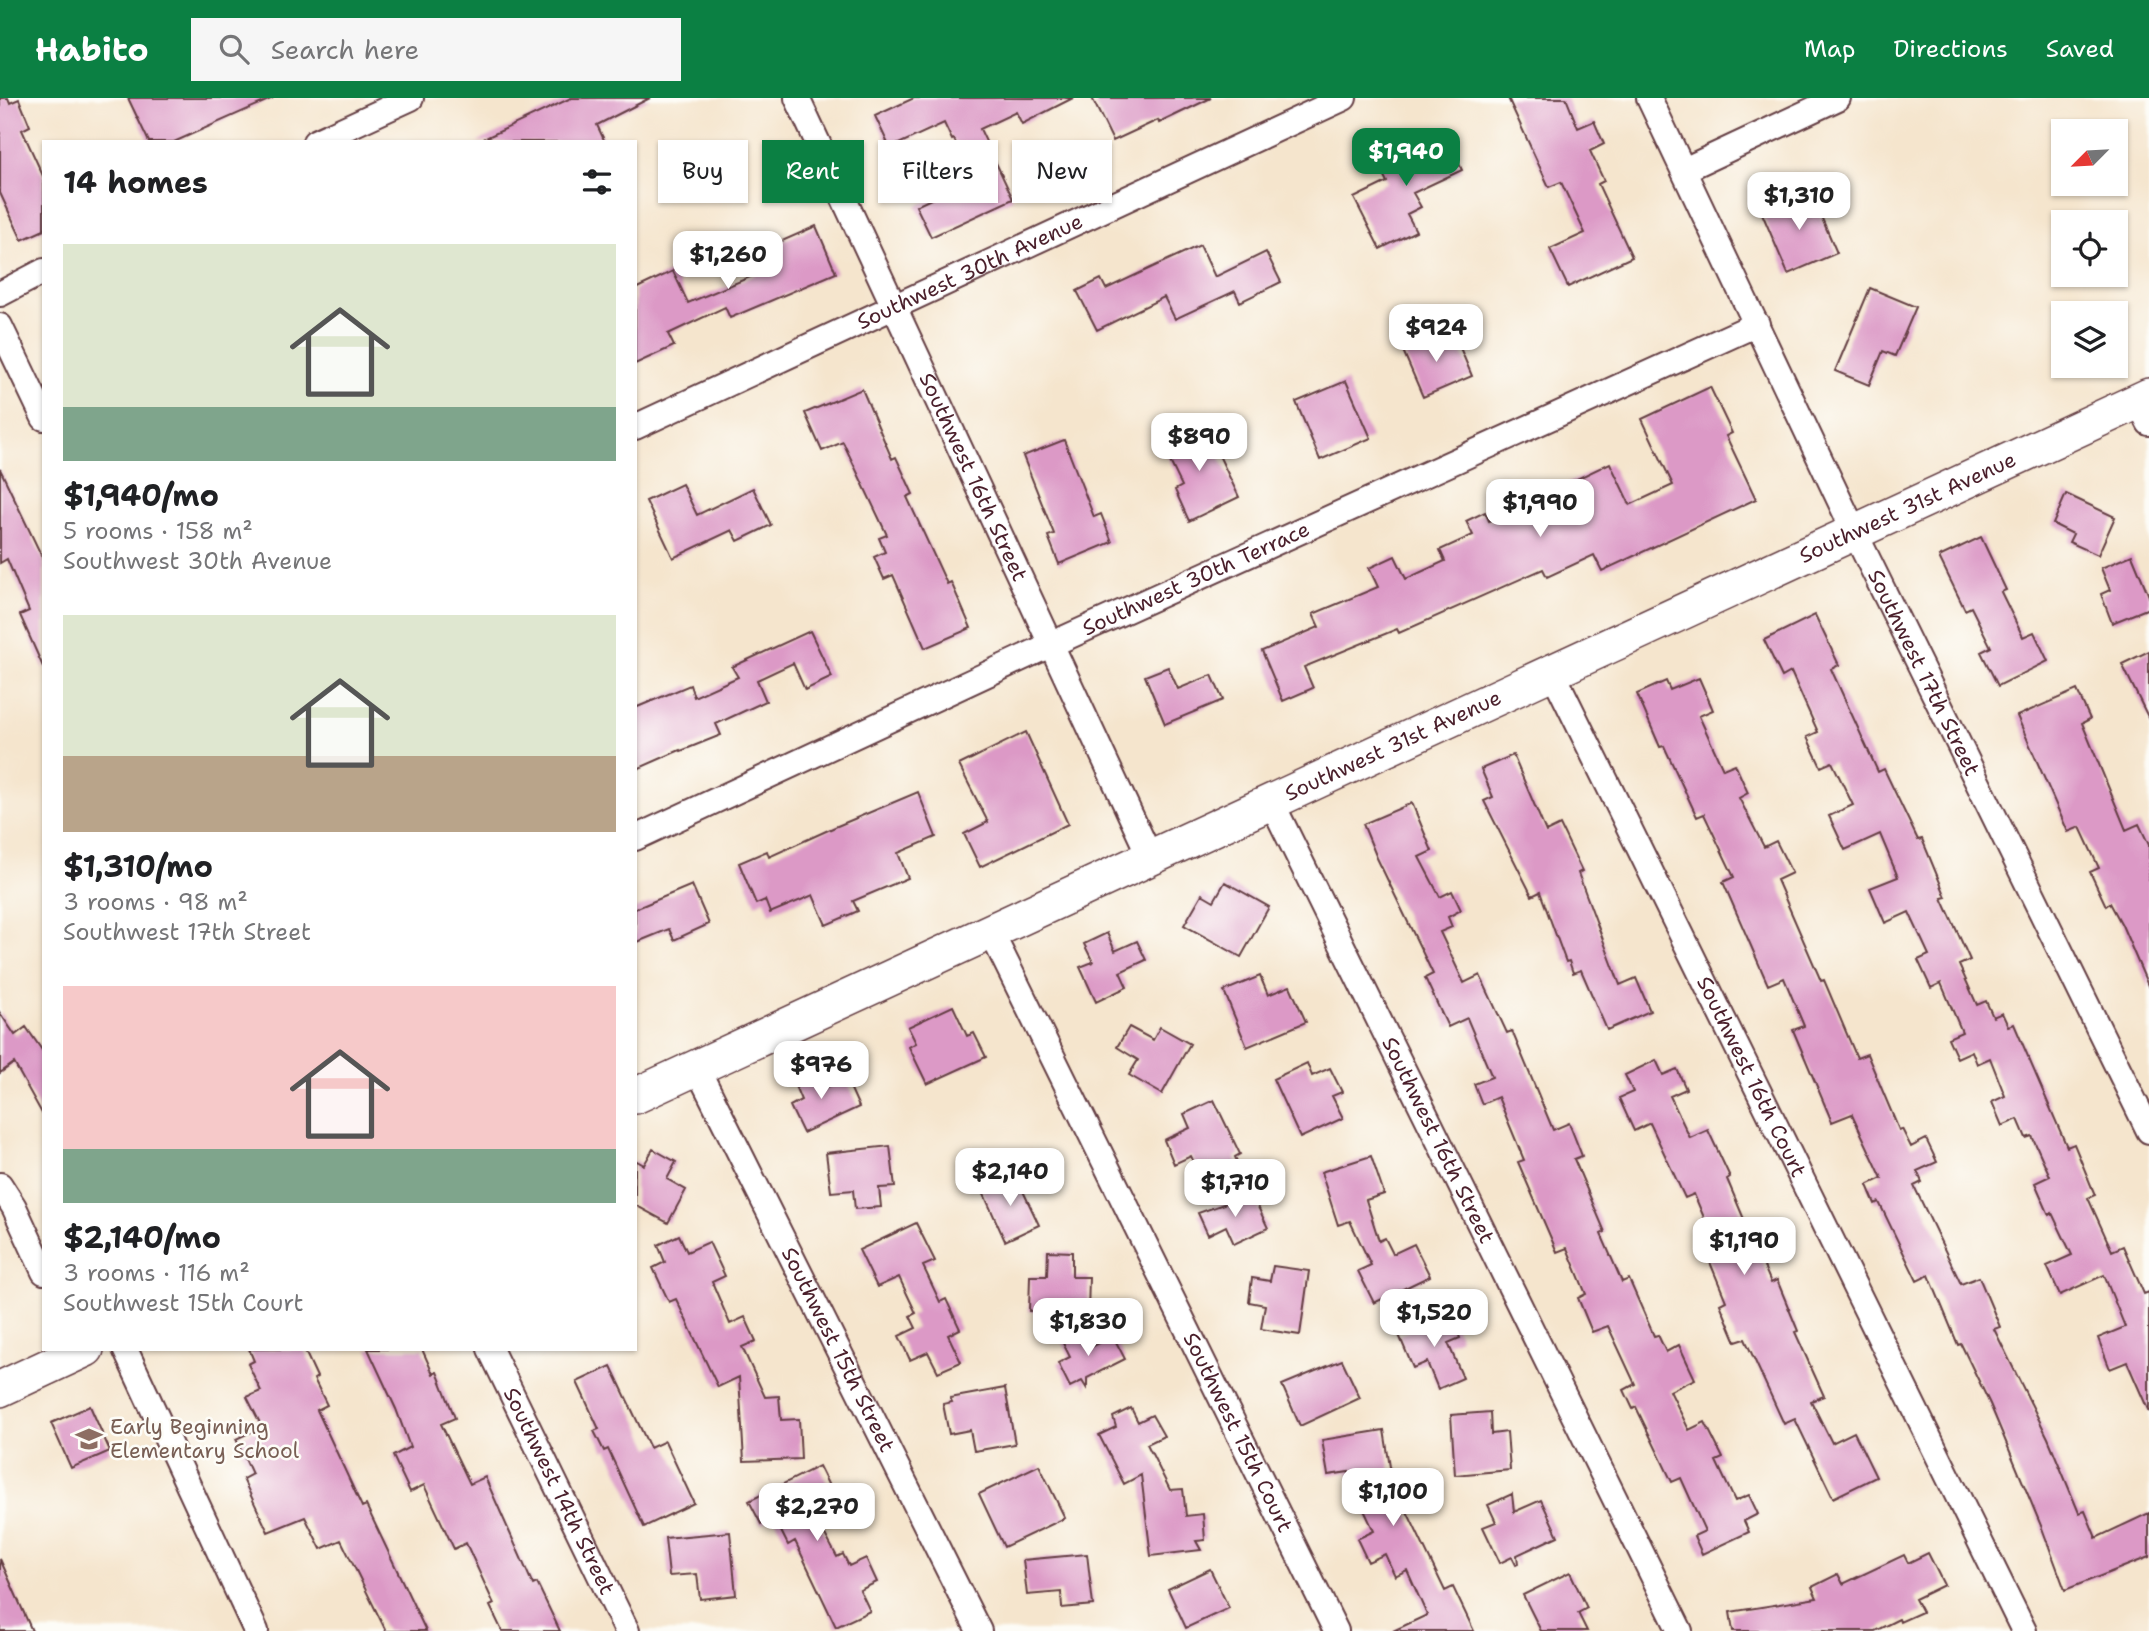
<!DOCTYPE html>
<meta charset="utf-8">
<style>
body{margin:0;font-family:"Shantell Sans",sans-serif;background:#f6f6f6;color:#202124;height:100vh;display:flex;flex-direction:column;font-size:26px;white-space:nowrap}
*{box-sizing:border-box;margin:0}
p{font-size:23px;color:#757577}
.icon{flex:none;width:38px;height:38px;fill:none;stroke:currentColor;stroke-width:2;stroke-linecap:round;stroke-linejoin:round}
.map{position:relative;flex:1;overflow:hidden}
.drawer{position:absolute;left:42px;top:42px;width:595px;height:1211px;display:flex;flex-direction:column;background:#fff;border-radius:0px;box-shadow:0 2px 5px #0004}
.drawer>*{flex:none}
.banner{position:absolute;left:658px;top:42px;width:665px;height:63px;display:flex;gap:14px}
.needle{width:46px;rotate:246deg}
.tools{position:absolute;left:2051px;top:21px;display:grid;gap:14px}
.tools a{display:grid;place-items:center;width:77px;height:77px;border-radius:0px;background:#fff;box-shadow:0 2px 5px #0004;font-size:35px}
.price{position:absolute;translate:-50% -60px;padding:0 16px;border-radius:14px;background:#fff;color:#222;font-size:23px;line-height:46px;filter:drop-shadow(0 2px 4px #0008)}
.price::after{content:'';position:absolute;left:50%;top:42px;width:21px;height:16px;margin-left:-10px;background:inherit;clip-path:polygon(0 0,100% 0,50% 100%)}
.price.active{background:#0b8043;color:#fff}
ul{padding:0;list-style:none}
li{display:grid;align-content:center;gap:14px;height:371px;padding:0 21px}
li span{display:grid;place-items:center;height:217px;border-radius:0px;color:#555}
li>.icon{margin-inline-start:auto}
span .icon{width:126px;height:126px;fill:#fffc;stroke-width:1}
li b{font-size:30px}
h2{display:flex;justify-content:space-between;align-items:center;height:84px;padding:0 21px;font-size:30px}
.chip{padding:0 24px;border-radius:0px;background:#fff;box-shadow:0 2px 5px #0004;font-size:24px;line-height:63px}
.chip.active{background:#0b8043;color:#fff}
header{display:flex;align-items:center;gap:42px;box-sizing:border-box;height:98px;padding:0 35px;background:#0b8043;color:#fff}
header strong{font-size:33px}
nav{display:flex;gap:38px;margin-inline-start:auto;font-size:24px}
.search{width:490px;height:63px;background:#f6f6f6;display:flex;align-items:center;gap:18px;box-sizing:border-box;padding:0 24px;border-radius:0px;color:#757577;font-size:26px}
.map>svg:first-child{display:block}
.building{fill:#dc99c6}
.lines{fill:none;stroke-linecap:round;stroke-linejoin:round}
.street-casing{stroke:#643d43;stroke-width:28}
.secondary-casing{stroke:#643d43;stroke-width:38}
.street{stroke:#fff;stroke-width:24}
.secondary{stroke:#fff;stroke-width:35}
.labels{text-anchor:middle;stroke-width:5;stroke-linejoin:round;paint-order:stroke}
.street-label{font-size:21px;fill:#4a1f2b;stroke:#fdfcf7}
.education-label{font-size:21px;fill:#785e54;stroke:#fdfcf7;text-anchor:start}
</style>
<header>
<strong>Habito</strong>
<div class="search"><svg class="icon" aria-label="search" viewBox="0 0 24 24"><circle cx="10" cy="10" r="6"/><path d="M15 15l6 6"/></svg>Search here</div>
<nav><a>Map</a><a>Directions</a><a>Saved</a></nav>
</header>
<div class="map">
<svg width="2149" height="1533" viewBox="0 0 2149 1533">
<rect width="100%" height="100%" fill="#fdfcf7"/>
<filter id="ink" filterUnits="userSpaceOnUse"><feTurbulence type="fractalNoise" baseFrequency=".0143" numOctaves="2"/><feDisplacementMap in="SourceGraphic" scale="14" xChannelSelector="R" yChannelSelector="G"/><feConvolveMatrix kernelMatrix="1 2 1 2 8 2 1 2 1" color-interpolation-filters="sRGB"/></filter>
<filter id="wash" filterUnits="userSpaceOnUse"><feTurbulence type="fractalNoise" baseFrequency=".00686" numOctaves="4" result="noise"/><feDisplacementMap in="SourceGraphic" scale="28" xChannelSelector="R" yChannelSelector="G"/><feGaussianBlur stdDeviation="1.57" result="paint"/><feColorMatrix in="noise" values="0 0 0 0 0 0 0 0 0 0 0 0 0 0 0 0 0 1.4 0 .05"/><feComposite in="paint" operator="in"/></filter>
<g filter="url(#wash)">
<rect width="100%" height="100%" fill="#f5e5cd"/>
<g id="blocks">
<!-- building -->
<path class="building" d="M0 0H8L10 5 19 1 30 28 22 32 44 80V132L22 142 0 95Z
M128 0H273L174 44H149Z
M571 0H650L597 27 605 44H477Z
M914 0H1073L1022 26 1016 14 980 31 1013 101 931 139 916 108 972 82 954 41 952 42 944 25 890 50 875 18Z
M1092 0H1211L1159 25 1158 22 1113 43Z
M1508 0H1566L1578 30 1594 23 1604 46 1590 53 1604 83 1598 86 1632 159 1568 189 1550 151 1585 135 1561 84 1549 89Z
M1444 34 1462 72 1413 95 1421 109 1407 116 1416 133 1380 151 1354 100 1387 84 1380 70 1404 58 1402 54Z
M1810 93 1837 155 1788 176 1761 113Z
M816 128 836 175 730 220 725 209 668 236 674 248 635 266V191L673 173 688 205 755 177 748 158Z
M1200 147 1215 179 1266 154 1281 184 1240 204 1235 193 1175 221 1164 199 1097 232 1077 193 1101 181 1106 191Z
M1870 190 1916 209 1895 258 1883 253 1869 287 1835 273Z
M1429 237 1435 249 1456 240 1472 278 1423 299 1401 248Z
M1346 283 1371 340 1320 362 1296 304Z
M1710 289 1732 335 1726 338 1756 401 1602 473 1594 457 1547 479 1543 471 1399 535 1397 531 1304 569 1313 590 1283 603 1262 553 1319 529 1313 516 1378 489 1369 470 1395 458 1406 481 1445 463 1440 452 1473 437 1466 423 1485 414 1489 423 1610 365 1630 407 1673 387 1642 321Z
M862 291 892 361 896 359 913 396 907 399 947 486 951 484 971 530 925 550 893 477 884 481 874 459 885 454 879 440 887 437 843 344 822 353 805 315Z
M1204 326 1239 399 1189 423 1175 392 1182 388 1162 347Z
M1064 342 1094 419 1101 416 1112 444 1059 466 1048 438 1054 436 1023 358Z
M0 371 44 463V571L20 517 29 513 7 461 0 465Z
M682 386 697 417 753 390 771 427 738 443 732 432 673 460 646 403Z
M2066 396 2115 419 2098 457 2069 444 2073 436 2053 426Z
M1981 439 2006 492 2001 494 2023 539 2034 534 2048 563 1998 588 1981 554 1991 549 1971 509 1965 512 1939 459Z
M2132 457 2149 498V510L2112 525 2101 496 2110 492 2101 470Z
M1815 517 1839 567 1831 571 1878 674 1884 671 1918 742 1922 741 1946 799 1942 800 1970 862 1959 867 1977 907 1986 903 1993 919 2002 915 2008 928 2014 926 2067 1049 2074 1046 2095 1097 2088 1100 2112 1153 2123 1148 2144 1196 2149 1194V1314L2127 1264 2110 1271 2098 1240 2125 1229 2104 1177 2060 1197 2047 1168 2072 1157 2052 1115 2049 1117 2035 1085 2050 1078 2032 1038 2026 1040 2018 1021 2002 1028 1992 1004 2005 998 1990 960 1977 966 1972 953 1957 960 1948 940 1962 934 1941 885 1931 890 1918 862 1929 857 1909 814 1885 825 1870 790 1898 779 1880 736 1845 752 1829 718 1853 707 1832 664 1821 669 1807 639 1818 634 1791 574 1782 579 1764 542Z
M810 533 832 579 805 592 793 565 757 582 766 603 716 626 721 637 681 653 680 652 635 672V610L690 587 694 599 738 579 732 569Z
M2149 553V621L2122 566Z
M1168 569 1178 591 1212 577 1223 602 1165 626 1145 578Z
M1699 580 1713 612 1699 618 1723 671 1735 666 1748 695 1739 700 1764 749 1776 743 1792 775 1777 782 1821 883 1824 882 1857 960 1867 956 1899 1032 1902 1031 1911 1049 1926 1041 1937 1064 1917 1073 1922 1084 1914 1088 1961 1186 1979 1179 2000 1229 1994 1231 2048 1340 2079 1415 2085 1413 2096 1440 2149 1415V1459L2065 1492 2042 1430 1990 1306 1961 1246 1958 1247 1929 1177 1917 1183 1879 1104 1875 1106 1867 1087 1882 1080 1852 1016 1832 1024 1793 932 1804 928 1784 880 1768 887 1723 784 1734 779 1704 716 1697 719 1664 648 1660 649 1637 596 1666 583 1670 592Z
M2077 592 2090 621 2082 625 2126 732 2139 726 2149 747V890L2122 827 2110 805 2106 808 2090 774 2099 770 2080 729 2068 734 2017 618Z
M1026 634 1068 726 980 769 964 736 988 724 959 667Z
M1513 657 1546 734 1560 727 1582 773 1578 775 1620 887 1636 880 1650 913 1607 932 1581 872 1573 875 1569 863 1566 864 1540 794 1532 798 1484 703 1493 699 1481 671Z
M918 694 936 739 898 755 908 780 853 803 858 813 826 827 813 797 770 815 765 802 756 806 739 765 767 753 769 759 835 729Z
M1412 705 1432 753 1419 759 1440 799 1452 793 1461 812 1448 819 1452 829 1440 834 1464 885 1480 877 1507 935 1512 933 1553 1032 1569 1025 1582 1058 1574 1061 1605 1134 1601 1136 1622 1184 1629 1181 1654 1238 1658 1237 1666 1254 1679 1247 1695 1281 1670 1293 1689 1332 1705 1324 1723 1360 1716 1363 1735 1403 1749 1397 1758 1416 1744 1423 1749 1434 1702 1456 1694 1438 1705 1433 1681 1380 1672 1384 1636 1309 1633 1311 1624 1292 1635 1286 1608 1228 1592 1234 1578 1200 1586 1196 1567 1150 1557 1154 1518 1064 1524 1062 1498 999 1482 1006 1474 986 1492 979 1467 920 1448 929 1425 880 1433 876 1377 760 1363 726Z
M1225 784 1269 809 1241 859 1184 827 1202 796 1214 803Z
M692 787 709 826 674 842 669 831 635 845V811Z
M1107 835 1115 853 1137 843 1146 862 1120 874 1127 889 1096 904 1080 869 1093 864 1084 846Z
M1260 878 1268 897 1290 888 1306 924 1247 949 1224 893Z
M953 908 967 938 974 935 986 959 927 986 909 949 916 945 908 929Z
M0 915 15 937 26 929 44 955V1019L14 965 0 975Z
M1129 929 1153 942 1160 929 1190 946 1162 996 1129 977 1138 962 1117 949Z
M1656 962 1663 977 1677 971 1686 991 1670 998 1690 1040 1708 1032 1730 1079 1727 1081 1771 1185 1777 1182 1798 1233 1795 1234 1824 1298 1811 1303 1832 1345 1854 1334 1876 1379 1833 1400 1795 1321 1784 1326 1745 1241 1736 1244 1720 1206 1726 1203 1700 1140 1711 1136 1694 1096 1685 1100 1650 1025 1634 1033 1619 1000 1633 994 1625 977Z
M1307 965 1312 978 1330 970 1342 994 1332 998 1343 1020 1300 1040 1273 981Z
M817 972 825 990 846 980 859 1009 803 1035 790 1008 801 1002 793 983Z
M1214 1002 1240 1056 1235 1059 1239 1068 1204 1085 1191 1058 1174 1066 1164 1042 1190 1030 1184 1016Z
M890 1048 895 1089 879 1090 881 1109 855 1111 853 1092 831 1094 826 1055Z
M653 1051 676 1064 667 1081 686 1092 668 1125 635 1107V1062L644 1067Z
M1371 1058 1384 1096 1366 1102 1379 1143 1385 1140 1393 1156 1414 1146 1430 1178 1374 1205 1358 1173 1371 1167 1350 1123 1338 1127 1321 1074Z
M1015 1076 1039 1127 1005 1143 982 1092Z
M1252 1096 1268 1130 1234 1146 1226 1128 1208 1137 1198 1115Z
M916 1125 935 1163 923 1168 940 1204 946 1201 960 1231 948 1237 961 1264 938 1274 928 1254 910 1262 899 1238 916 1230 910 1218 916 1215 899 1179 877 1189 859 1152Z
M679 1137 687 1154 709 1144 725 1178 712 1184 730 1226 745 1219 756 1243 742 1249 765 1299 779 1298 781 1322 799 1321 801 1361 744 1363 739 1279 718 1289 676 1201 669 1204 653 1170 665 1164 658 1147Z
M1048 1153 1072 1154V1179H1089L1088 1215 1029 1213 1030 1178H1047Z
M1273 1168 1309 1173 1300 1237 1261 1231 1265 1207 1249 1204 1252 1180 1270 1183Z
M1450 1215 1460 1240 1448 1245 1463 1280 1438 1291 1427 1264 1413 1270 1399 1237Z
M1088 1230 1087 1251 1113 1238 1125 1261 1087 1280V1291L1082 1283 1070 1289 1058 1265 1070 1259 1062 1243Z
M249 1251H304L317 1279 314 1281 327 1307 317 1312 362 1409 366 1407 426 1533H386L341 1442 321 1451 305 1419 268 1434 243 1381 252 1376 236 1341 262 1329 247 1299 261 1293 248 1266 254 1263Z
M368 1251H422L433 1276 437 1274 455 1320 441 1326 470 1386 485 1379 533 1487 537 1485 560 1533H502L490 1508 494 1506 466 1445 454 1451 424 1387 410 1394 393 1358 410 1349 396 1311Z
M1342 1262 1360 1300 1300 1328 1282 1287Z
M611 1268 650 1350 665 1343 694 1405 644 1429 608 1351 604 1353 594 1333 599 1331 577 1284Z
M1005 1290 1015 1346 974 1353 970 1332 949 1336 943 1306 952 1304 950 1300Z
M90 1308 110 1353 71 1370 51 1325Z
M1131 1310 1138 1324 1152 1317 1164 1338 1147 1346 1170 1392 1183 1391 1186 1418 1203 1416 1205 1442 1196 1443 1201 1452 1151 1458 1141 1377 1124 1386 1099 1337 1116 1329 1113 1319Z
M1490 1314 1491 1336 1507 1334 1510 1372 1455 1377 1451 1317Z
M1384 1332 1396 1406 1402 1403 1445 1493 1453 1489 1474 1533H1393L1427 1517 1407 1472 1395 1478 1385 1456 1368 1464 1357 1441 1374 1433 1356 1395 1352 1396 1349 1374 1328 1377 1322 1342Z
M1039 1367 1065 1420 1004 1449 979 1396Z
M819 1368 837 1404 814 1416 837 1459 843 1456 849 1468 866 1460 877 1484 860 1492 870 1513 836 1529 795 1443 788 1447 774 1419 761 1426 749 1403Z
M1512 1396 1514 1414 1541 1402 1558 1438 1517 1457 1518 1466 1516 1467 1512 1459 1500 1465 1483 1429 1496 1424 1488 1407Z
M730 1434 736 1497 700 1501 697 1476 669 1478 665 1440Z
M1928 1455 1944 1487 1915 1501 1922 1514 1900 1524 1899 1521 1875 1533H1733L1730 1514 1817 1500 1812 1489 1838 1476 1843 1486 1904 1457 1908 1465Z
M1087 1456 1093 1507 1062 1510 1061 1494 1027 1497 1023 1462Z
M0 1461 32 1533H0Z
M1210 1471 1229 1510 1186 1530 1168 1491Z
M1570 1474 1587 1510 1578 1515 1587 1533H1541L1523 1497Z"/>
</g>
</g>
<g filter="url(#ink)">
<use href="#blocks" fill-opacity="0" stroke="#643d43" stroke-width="2"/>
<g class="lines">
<defs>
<g id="street">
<path id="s1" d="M797 0 1150 759"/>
<path id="s2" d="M1649 0 1854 433 2149 1033"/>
<path d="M315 44 411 0"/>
<path d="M1684 72 1838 0"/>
<path d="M0 196 44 173"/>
<path d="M0 228 44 320"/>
<path d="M2138 303 2149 325"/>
<path id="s3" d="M635 329 1344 0"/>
<path id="s4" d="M1552 573 2024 1533"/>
<path id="s5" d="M1271 703 1680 1533"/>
<path id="s6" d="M635 740 1052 546 1757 226"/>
<path id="s7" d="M991 834 1336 1533"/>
<path id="s8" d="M697 970 979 1533"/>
<path d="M0 1087 14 1109 44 1174"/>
<path d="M125 1251 256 1533"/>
<path id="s9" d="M490 1251 627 1533"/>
</g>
<g id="secondary">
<path id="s10" d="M635 998 2149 298"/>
<path d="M0 1291 86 1251"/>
</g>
</defs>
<!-- street casing -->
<use href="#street" class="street-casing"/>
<!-- secondary casing -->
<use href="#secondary" class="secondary-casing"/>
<!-- street -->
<use href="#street" class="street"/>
<!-- secondary -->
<use href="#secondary" class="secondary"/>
</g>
</g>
<!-- icons -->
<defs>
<symbol id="school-bare" viewBox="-9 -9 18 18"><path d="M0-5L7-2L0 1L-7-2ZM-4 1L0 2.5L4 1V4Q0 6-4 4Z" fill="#8d6e63" stroke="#fdfcf7" stroke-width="2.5" paint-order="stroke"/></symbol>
</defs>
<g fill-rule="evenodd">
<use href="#school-bare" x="70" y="1322" width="38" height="38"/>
</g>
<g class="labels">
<!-- street labels -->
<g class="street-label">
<text dy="7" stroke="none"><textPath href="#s3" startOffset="369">Southwest 30th Avenue</textPath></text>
<text dy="7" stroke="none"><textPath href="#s1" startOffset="418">Southwest 16th Street</textPath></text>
<text dy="7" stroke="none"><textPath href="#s10" startOffset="1402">Southwest 31st Avenue</textPath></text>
<text dy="7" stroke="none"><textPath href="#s6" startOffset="618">Southwest 30th Terrace</textPath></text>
<text dy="7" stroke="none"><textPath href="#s2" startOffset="637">Southwest 17th Street</textPath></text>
<text dy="7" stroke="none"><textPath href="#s10" startOffset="835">Southwest 31st Avenue</textPath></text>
<text dy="7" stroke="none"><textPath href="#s4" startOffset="452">Southwest 16th Court</textPath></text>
<text dy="7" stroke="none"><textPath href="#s5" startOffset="378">Southwest 16th Street</textPath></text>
<text dy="7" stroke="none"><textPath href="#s8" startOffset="315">Southwest 15th Street</textPath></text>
<text dy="7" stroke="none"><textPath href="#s7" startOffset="558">Southwest 15th Court</textPath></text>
<text dy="7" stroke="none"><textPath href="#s9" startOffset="158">Southwest 14th Street</textPath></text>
</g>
<!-- education labels -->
<g class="education-label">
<text x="110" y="1336">Early Beginning<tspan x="110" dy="24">Elementary School</tspan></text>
</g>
</g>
</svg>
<div class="tools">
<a><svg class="needle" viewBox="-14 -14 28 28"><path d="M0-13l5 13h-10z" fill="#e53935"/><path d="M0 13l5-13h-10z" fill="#757577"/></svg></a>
<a><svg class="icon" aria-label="locate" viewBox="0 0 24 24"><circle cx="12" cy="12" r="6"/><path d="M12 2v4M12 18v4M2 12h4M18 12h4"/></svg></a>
<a><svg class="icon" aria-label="layers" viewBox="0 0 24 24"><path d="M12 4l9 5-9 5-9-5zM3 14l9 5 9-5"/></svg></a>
</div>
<b class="price active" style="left:1406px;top:90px">$1,940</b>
<b class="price" style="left:1799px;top:134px">$1,310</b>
<b class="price" style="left:728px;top:193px">$1,260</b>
<b class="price" style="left:1436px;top:266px">$924</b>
<b class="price" style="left:1199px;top:375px">$890</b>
<b class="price" style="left:1540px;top:441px">$1,990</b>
<b class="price" style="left:821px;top:1003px">$976</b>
<b class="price" style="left:1010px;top:1110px">$2,140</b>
<b class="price" style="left:1235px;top:1121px">$1,710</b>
<b class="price" style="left:1744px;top:1179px">$1,190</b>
<b class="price" style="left:1434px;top:1251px">$1,520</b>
<b class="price" style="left:1088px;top:1260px">$1,830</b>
<b class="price" style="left:1393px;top:1430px">$1,100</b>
<b class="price" style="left:817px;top:1445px">$2,270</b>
<div class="banner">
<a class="chip">Buy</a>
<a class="chip active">Rent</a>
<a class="chip">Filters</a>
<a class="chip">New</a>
</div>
<section class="drawer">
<h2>14 homes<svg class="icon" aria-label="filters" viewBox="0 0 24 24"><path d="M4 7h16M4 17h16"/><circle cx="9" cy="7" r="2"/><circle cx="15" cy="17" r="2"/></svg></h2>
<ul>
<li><span style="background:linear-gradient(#dfe7d0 75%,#7fa58c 0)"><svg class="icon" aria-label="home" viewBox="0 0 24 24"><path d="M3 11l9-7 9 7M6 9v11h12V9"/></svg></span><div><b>$1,940/mo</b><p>5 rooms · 158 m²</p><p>Southwest 30th Avenue</p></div></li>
<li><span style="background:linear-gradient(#dfe7d0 65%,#b9a48a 0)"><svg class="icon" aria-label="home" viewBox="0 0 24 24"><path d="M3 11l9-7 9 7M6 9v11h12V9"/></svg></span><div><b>$1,310/mo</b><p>3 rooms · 98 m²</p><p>Southwest 17th Street</p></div></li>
<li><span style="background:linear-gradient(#f6c9c9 75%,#7fa58c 0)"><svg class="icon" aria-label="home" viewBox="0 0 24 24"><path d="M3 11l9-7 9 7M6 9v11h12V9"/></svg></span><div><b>$2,140/mo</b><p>3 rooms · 116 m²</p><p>Southwest 15th Court</p></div></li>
</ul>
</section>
</div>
